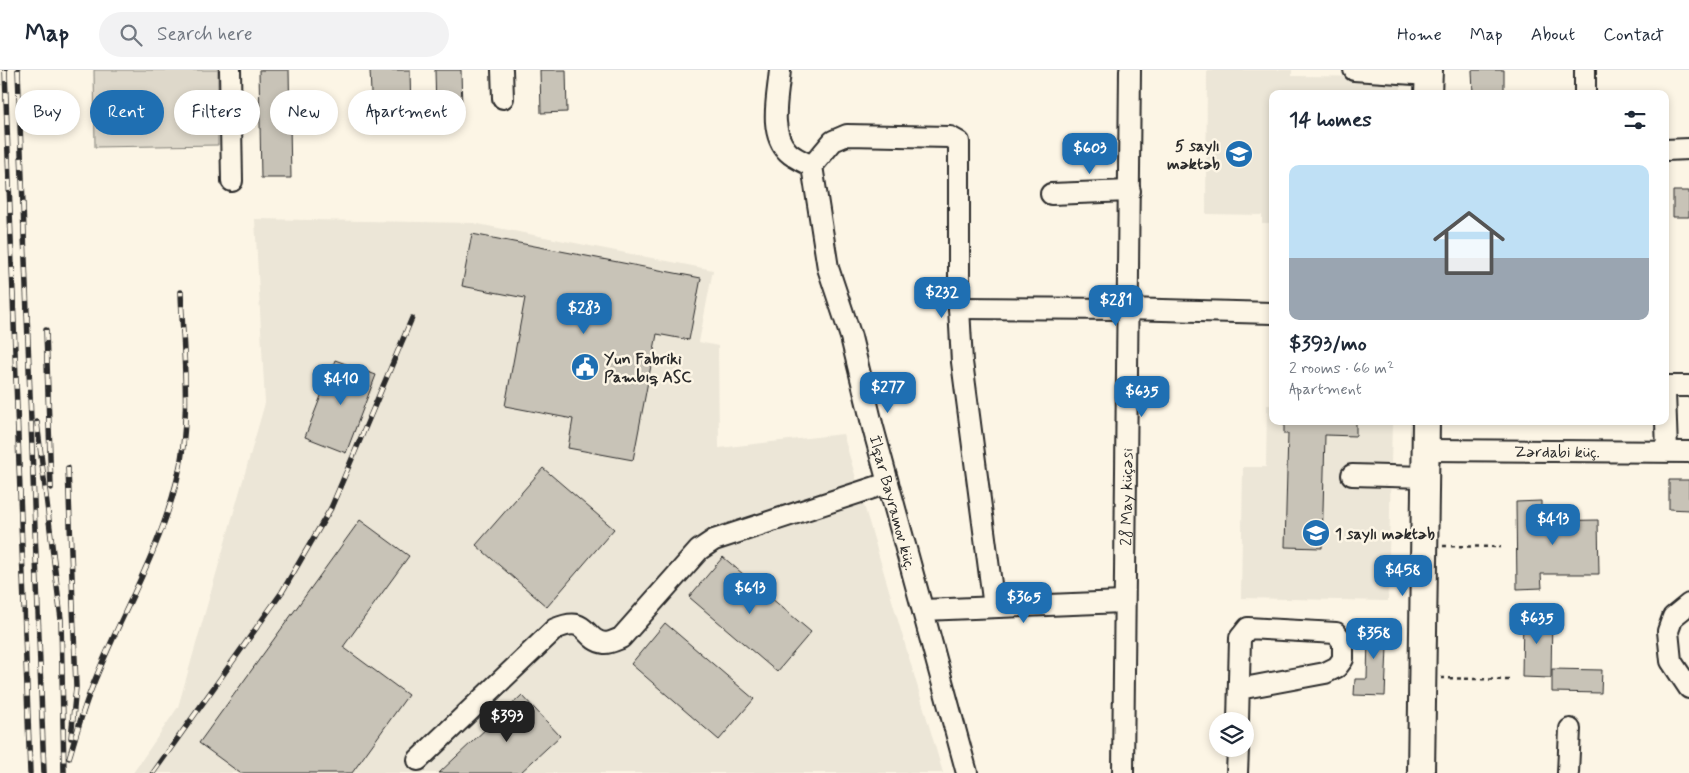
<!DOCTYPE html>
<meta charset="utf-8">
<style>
body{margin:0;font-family:Mynerve,sans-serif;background:#f2f2f3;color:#1f2937;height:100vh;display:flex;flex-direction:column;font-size:19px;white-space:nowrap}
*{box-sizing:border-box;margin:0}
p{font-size:16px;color:#747a83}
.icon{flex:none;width:28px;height:28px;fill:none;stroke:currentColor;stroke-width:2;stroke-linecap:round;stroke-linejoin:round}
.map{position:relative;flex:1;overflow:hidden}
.sheet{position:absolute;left:1269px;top:20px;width:400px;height:335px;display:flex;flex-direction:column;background:#fff;border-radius:10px;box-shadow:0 2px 8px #0003}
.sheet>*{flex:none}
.top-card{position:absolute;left:15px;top:20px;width:475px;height:45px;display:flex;gap:10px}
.controls{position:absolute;left:1209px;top:642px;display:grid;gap:10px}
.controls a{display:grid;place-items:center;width:45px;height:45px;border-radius:50%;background:#fff;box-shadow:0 2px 8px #0003;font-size:25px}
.price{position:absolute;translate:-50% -42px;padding:0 11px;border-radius:10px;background:#1f6fb2;color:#fff;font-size:16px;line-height:32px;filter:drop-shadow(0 1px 2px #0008)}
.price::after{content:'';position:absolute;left:50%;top:30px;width:15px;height:11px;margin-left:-8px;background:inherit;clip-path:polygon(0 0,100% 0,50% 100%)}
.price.current{background:#222;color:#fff}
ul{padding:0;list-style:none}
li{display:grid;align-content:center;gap:10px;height:265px;padding:0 20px}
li+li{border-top:1px solid #e0e1e3}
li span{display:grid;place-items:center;height:155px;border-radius:10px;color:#555}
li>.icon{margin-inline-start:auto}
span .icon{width:90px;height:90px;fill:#fffc;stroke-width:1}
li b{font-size:21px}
h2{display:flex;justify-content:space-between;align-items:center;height:60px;padding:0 20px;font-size:21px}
.chip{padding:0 18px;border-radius:22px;background:#fff;box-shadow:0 2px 8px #0003;font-size:18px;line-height:45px}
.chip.current{background:#1f6fb2;color:#fff}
header{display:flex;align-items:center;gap:30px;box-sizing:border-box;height:70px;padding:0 25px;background:#fff;border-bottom:1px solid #e0e1e3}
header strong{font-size:24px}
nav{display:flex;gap:28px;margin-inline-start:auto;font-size:18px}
.search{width:350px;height:45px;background:#f2f2f3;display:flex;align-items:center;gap:12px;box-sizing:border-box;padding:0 18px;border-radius:28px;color:#747a83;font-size:19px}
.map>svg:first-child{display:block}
.built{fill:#ece6d7}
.green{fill:#ded8ca;stroke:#84827a}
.building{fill:#c8c3b7;stroke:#2b2b2b}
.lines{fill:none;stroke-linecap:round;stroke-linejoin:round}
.minor-casing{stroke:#2b2b2b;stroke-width:24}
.major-casing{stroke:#2b2b2b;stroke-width:30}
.path{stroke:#2b2b2b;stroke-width:2.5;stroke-dasharray:4 4;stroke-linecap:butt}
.minor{stroke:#fcf5e5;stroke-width:20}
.major{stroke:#fcf5e5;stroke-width:26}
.rail-casing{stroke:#2b2b2b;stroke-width:5.5}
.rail{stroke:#fcf5e5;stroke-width:4;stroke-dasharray:11;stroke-linecap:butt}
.labels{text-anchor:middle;stroke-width:5;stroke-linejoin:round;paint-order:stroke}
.poi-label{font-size:16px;font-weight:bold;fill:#2b2b2b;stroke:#fcf5e5;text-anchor:start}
.street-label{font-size:16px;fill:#2b2b2b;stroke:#fcf5e5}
</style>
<header>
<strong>Map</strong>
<div class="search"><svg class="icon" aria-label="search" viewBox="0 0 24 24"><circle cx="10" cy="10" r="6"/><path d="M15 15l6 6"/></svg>Search here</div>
<nav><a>Home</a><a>Map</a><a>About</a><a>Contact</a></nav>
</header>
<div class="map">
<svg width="1689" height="703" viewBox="0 0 1689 703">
<rect width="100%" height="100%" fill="#fcf5e5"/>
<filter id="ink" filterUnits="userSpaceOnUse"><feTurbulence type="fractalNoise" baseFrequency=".02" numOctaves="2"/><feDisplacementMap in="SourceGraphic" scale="10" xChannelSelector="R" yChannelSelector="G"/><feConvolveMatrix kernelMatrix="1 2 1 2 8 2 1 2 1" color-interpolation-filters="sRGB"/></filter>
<g filter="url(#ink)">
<!-- built -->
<path class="built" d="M1207 0H1292V6L1401 7V24H1272V153H1262V145L1206 144Z
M255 149 473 153 713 200 699 272 718 276 719 378 843 364 943 703H133L178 637 265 333Z
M1267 335H1272V351H1392L1388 531 1241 528 1243 397H1266Z"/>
<!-- green -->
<path class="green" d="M94 0H218V75L95 77Z"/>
<!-- building -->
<path class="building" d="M259 0H289L291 108H261Z
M370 0H410L411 45 372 46Z
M435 0H461L462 41 436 42Z
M540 0H566L567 42 541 43Z
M1472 0H1504V24H1473Z
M1673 121H1689V147H1673Z
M472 164 701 208 689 270 657 264 633 390 568 378 573 349 505 336 525 228 462 216Z
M335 290 376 305 346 383 305 367Z
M1284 351H1356V366L1325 365 1322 478 1285 477 1288 364H1284Z
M543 398 614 459 547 537 476 475Z
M1669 410H1689V440L1669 439Z
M1541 431V451L1598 450 1599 504H1541L1542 518 1517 519 1516 432Z
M360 450 409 486 343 577 408 625 352 703H240L199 673Z
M723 487 811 562 777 602 689 527Z
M1523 543H1552L1551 608 1522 607Z
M665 553 754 629 719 670 631 594Z
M1357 553H1388L1385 626 1354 625 1355 609H1367L1368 566 1356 565Z
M1552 599 1602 600 1601 623 1552 622Z
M522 625 560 666 520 703H439Z"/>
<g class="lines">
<defs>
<g id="minor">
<path d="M230 0 232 111"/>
<path d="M502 0 503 28"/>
<path id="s1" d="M780 0C778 26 768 62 788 82 794 88 804 92 812 96L828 198 851 267 872 354 967 703"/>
<path d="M1354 0 1429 5"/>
<path d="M1585 0V24"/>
<path d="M1665 80 1689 79"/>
<path d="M812 96 833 71 847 65 950 67 959 72V238L962 292 994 537"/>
<path d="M1051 124 1130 121"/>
<path d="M959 238 1126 239 1272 243"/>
<path d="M1665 316H1689"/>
<path d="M1665 322 1667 381"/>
<path id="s2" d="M1426 380 1689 382"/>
<path d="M1352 405 1425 407"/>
<path d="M1689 534 1673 547 1668 561 1671 591 1689 618"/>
<path d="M923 540 1123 532"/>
<path d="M1238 651 1240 568 1248 558 1336 563 1343 572V589L1337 597 1325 603 1239 619"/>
<path d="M418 690 555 559C589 544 582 570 605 573 610 573 616 570 621 568L699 480 714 470 888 413"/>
<path id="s3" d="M1123 703 1130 0"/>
<path d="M1237 703 1238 679"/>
<path d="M1568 703 1570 659"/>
</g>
<path id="major" d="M1428 24 1429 0
M1421 703 1426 351"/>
</defs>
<!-- minor casing -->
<use href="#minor" class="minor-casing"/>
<!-- major casing -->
<use href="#major" class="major-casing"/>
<!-- path -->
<path class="path" d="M1443 476 1501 477
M1441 608 1509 610"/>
<!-- minor -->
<use href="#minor" class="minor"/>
<!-- major -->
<use href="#major" class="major"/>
<defs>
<path id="rail" d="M5 0 30 703
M18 0 44 703
M46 260 51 418
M37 352 61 549 64 703
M68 398 76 617 71 668
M69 688C76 666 82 642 91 620 118 549 159 484 177 410 192 350 183 283 181 222
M153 703 282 522 331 438 412 248"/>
</defs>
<!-- rail casing -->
<use href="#rail" class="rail-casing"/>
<!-- rail -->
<use href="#rail" class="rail"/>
</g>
</g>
<!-- icons -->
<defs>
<symbol id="school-disc" viewBox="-11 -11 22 22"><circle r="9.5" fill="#1f6fb2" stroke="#fcf5e5"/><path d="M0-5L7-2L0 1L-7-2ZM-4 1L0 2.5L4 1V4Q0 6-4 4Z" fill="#fff"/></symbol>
<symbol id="civic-disc" viewBox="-11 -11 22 22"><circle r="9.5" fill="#1f6fb2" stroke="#fcf5e5"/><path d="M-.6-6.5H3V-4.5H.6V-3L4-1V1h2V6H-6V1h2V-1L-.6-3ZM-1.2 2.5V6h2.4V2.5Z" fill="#fff"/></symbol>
</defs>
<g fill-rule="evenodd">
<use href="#school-disc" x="1223" y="68" width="32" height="32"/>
<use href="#civic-disc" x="569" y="281" width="32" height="32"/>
<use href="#school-disc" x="1300" y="447" width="32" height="32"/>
</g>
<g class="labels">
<!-- poi labels -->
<g class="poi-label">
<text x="1220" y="81" text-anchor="end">5 saylı<tspan x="1220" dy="18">məktəb</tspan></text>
<text x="604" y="294">Yun Fabriki<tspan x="604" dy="18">Pambıq ASC</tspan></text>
<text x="1335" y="469">1 saylı məktəb</text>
</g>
<!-- street labels -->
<g class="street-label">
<text dy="6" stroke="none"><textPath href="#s2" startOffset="131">Zərdabi küç.</textPath></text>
<text dy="6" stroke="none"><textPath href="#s3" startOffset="276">28 May küçəsi</textPath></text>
<text dy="6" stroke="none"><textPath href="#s1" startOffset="460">İlqar Bayramov küç.</textPath></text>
</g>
</g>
</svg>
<div class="controls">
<a><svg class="icon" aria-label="layers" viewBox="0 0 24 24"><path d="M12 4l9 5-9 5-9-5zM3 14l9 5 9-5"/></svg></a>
</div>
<b class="price" style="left:1090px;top:105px">$603</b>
<b class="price" style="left:942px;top:249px">$232</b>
<b class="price" style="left:1116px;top:257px">$281</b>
<b class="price" style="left:584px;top:265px">$283</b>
<b class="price" style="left:341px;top:336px">$410</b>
<b class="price" style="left:888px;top:344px">$277</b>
<b class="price" style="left:1142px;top:348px">$635</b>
<b class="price" style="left:1553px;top:476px">$413</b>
<b class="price" style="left:1403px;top:527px">$458</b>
<b class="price" style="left:750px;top:545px">$613</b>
<b class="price" style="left:1024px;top:554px">$365</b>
<b class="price" style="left:1537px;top:575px">$635</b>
<b class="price" style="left:1374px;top:590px">$358</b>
<b class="price current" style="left:507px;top:673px">$393</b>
<div class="top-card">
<a class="chip">Buy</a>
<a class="chip current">Rent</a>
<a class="chip">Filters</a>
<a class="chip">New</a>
<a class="chip">Apartment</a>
</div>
<section class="sheet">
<h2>14 homes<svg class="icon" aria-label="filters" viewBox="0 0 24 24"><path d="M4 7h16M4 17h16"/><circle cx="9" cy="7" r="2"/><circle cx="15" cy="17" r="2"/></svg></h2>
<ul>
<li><span style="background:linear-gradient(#bfe0f5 60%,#9aa5b1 0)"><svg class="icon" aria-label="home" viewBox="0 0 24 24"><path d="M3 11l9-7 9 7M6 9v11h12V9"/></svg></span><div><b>$393/mo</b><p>2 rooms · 66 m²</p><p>Apartment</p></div></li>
</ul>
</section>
</div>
